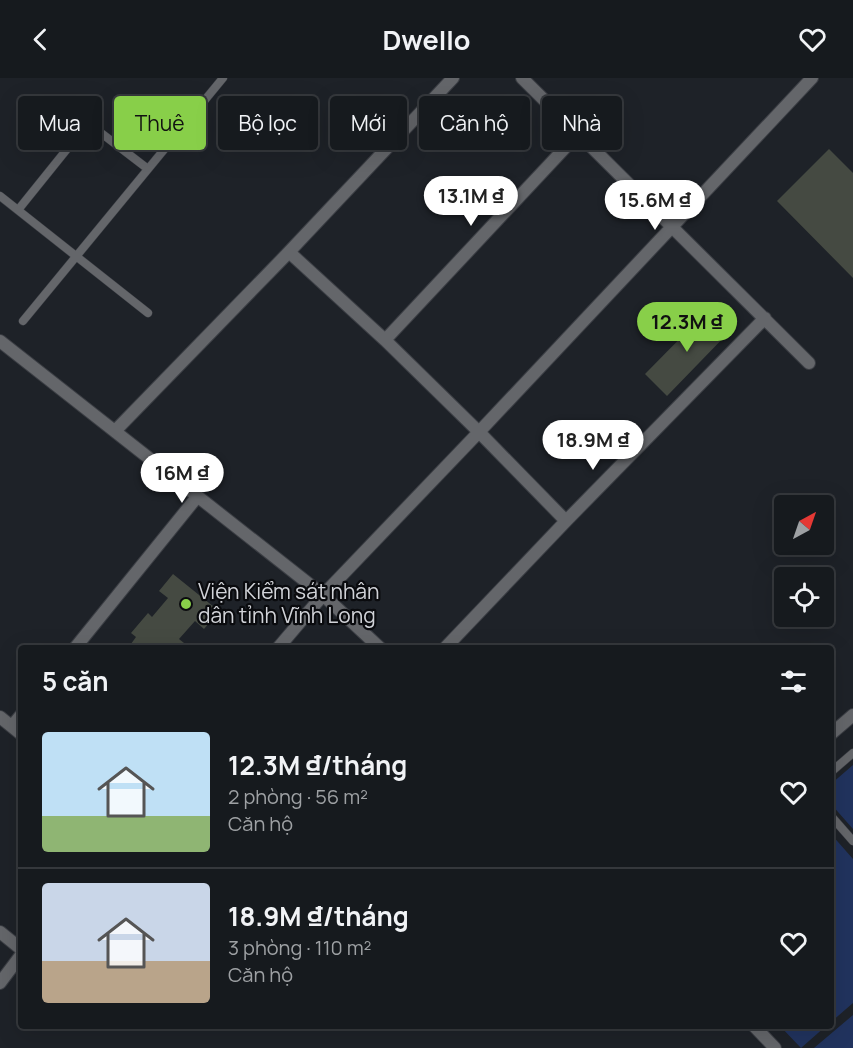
<!DOCTYPE html>
<html lang="vi">
<meta charset="utf-8">
<style>
body{margin:0;font-family:Manrope,sans-serif;background:#23272b;color:#f1f3f6;height:100vh;display:flex;flex-direction:column;font-size:22px;white-space:nowrap}
*{box-sizing:border-box;margin:0}
p{font-size:20px;color:#9ea1a4}
.icon{flex:none;width:33px;height:33px;fill:none;stroke:currentColor;stroke-width:2;stroke-linecap:round;stroke-linejoin:round}
.map{position:relative;flex:1;overflow:hidden}
.details{position:absolute;left:18px;top:567px;width:816px;height:384px;display:flex;flex-direction:column;background:#161a1e;border-radius:6px;box-shadow:0 6px 24px #0002,0 0 0 2px #35383c}
.details>*{flex:none}
.top-card{position:absolute;left:18px;top:18px;width:818px;height:54px;display:flex;gap:12px}
.needle{width:39px;rotate:40deg}
.tools{position:absolute;left:774px;top:417px;display:grid;gap:12px}
.tools a{display:grid;place-items:center;width:60px;height:60px;border-radius:6px;background:#161a1e;box-shadow:0 6px 24px #0002,0 0 0 2px #35383c;font-size:30px}
.price{position:absolute;translate:-50% -51px;padding:0 14px;border-radius:21px;background:#fff;color:#222;font-size:20px;line-height:39px;filter:drop-shadow(0 2px 3px #0008)}
.price::after{content:'';position:absolute;left:50%;top:36px;width:18px;height:14px;margin-left:-9px;background:inherit;clip-path:polygon(0 0,100% 0,50% 100%)}
.price.current{background:#88cf49;color:#111}
ul{padding:0;list-style:none}
li{display:flex;align-items:center;gap:18px;height:150px;padding:0 24px}
li+li{border-top:2px solid #35383c}
li span{display:grid;place-items:center;flex:none;width:168px;height:120px;border-radius:6px;color:#555}
li>.icon{margin-inline-start:auto}
span .icon{width:72px;height:72px;fill:#fffc;stroke-width:1}
li b{font-size:26px}
h2{display:flex;justify-content:space-between;align-items:center;height:72px;padding:0 24px;font-size:26px}
.tag{padding:0 21px;border-radius:6px;background:#161a1e;box-shadow:0 6px 24px #0002,0 0 0 2px #35383c;font-size:21px;line-height:54px}
.tag.current{background:#88cf49;color:#111}
header{display:flex;justify-content:space-between;align-items:center;height:78px;padding:0 24px;background:#161a1e;font-size:27px;font-weight:700}
.map>svg:first-child{display:block}
.green{fill:#21335e}
.building{fill:#454a42}
.lines{fill:none;stroke-linecap:round;stroke-linejoin:round}
.service-casing{stroke:#3b3e44;stroke-width:9}
.minor-casing{stroke:#3b3e44;stroke-width:14}
.service{stroke:#64666a;stroke-width:8}
.minor{stroke:#64666a;stroke-width:12}
.poi-dot{fill:#88cf49;stroke:#0a0b0e;stroke-width:2}
.labels{text-anchor:middle;stroke-width:4.5;stroke-linejoin:round;paint-order:stroke}
.poi-label{font-size:21px;fill:#d1d3d8;stroke:#0a0b0e;text-anchor:start}
</style>
<header><svg class="icon" aria-label="back" viewBox="0 0 24 24"><path d="M15 5l-7 7 7 7"/></svg>Dwello<svg class="icon" aria-label="heart" viewBox="0 0 24 24"><path d="M12 20l-8-8c-3-5 5-10 8-4 3-6 11-1 8 4z"/></svg></header>
<div class="map">
<svg width="853" height="970" viewBox="0 0 853 970">
<rect width="100%" height="100%" fill="#1e2228"/>
<!-- green -->
<path class="green" d="M853 687V751L831 726V706Z
M831 756 853 781V925L831 944Z
M853 937V970H814Z
M780 948H826L801 970Z"/>
<!-- building -->
<path class="building" d="M829 71 853 95V200L777 123Z
M708 232 730 253 667 318 645 296Z
M173 496 219 533 204 551 195 543 179 561 184 565 180 570H128L136 559 131 555 148 535 152 539 168 520 159 513Z"/>
<g class="lines">
<defs>
<path id="service" d="M0 118 148 235
M18 132 88 45 148 91
M23 243 223 0
M831 694 853 675
M831 738 853 763"/>
<path id="minor" d="M522 0 809 285
M289 174 385 262 479 354 566 443
M385 262 578 56
M0 263 323 517 380 570
M115 353 289 174 453 0
M75 570 197 419
M278 570 323 517 479 354 812 0
M445 570 566 443 765 240
M0 639 21 656
M12 648 21 637
M831 656 853 637
M0 854 21 871
M0 905 21 877
M754 948 775 970"/>
</defs>
<!-- service casing -->
<use href="#service" class="service-casing"/>
<!-- minor casing -->
<use href="#minor" class="minor-casing"/>
<!-- service -->
<use href="#service" class="service"/>
<!-- minor -->
<use href="#minor" class="minor"/>
</g>
<!-- markers -->
<circle class="poi-dot" cx="186" cy="526" r="6"/>
<g class="labels">
<!-- poi labels -->
<g class="poi-label">
<text x="198" y="521">Viện Kiểm sát nhân<tspan x="198" dy="24">dân tỉnh Vĩnh Long</tspan></text>
</g>
</g>
</svg>
<div class="tools">
<a><svg class="needle" viewBox="-14 -14 28 28"><path d="M0-13l5 13h-10z" fill="#e53935"/><path d="M0 13l5-13h-10z" fill="#9ea1a4"/></svg></a>
<a><svg class="icon" aria-label="locate" viewBox="0 0 24 24"><circle cx="12" cy="12" r="6"/><path d="M12 2v4M12 18v4M2 12h4M18 12h4"/></svg></a>
</div>
<b class="price" style="left:471px;top:149px">13.1M ₫</b>
<b class="price" style="left:655px;top:153px">15.6M ₫</b>
<b class="price current" style="left:687px;top:275px">12.3M ₫</b>
<b class="price" style="left:593px;top:393px">18.9M ₫</b>
<b class="price" style="left:182px;top:426px">16M ₫</b>
<div class="top-card">
<a class="tag">Mua</a>
<a class="tag current">Thuê</a>
<a class="tag">Bộ lọc</a>
<a class="tag">Mới</a>
<a class="tag">Căn hộ</a>
<a class="tag">Nhà</a>
</div>
<section class="details">
<h2>5 căn<svg class="icon" aria-label="filters" viewBox="0 0 24 24"><path d="M4 7h16M4 17h16"/><circle cx="9" cy="7" r="2"/><circle cx="15" cy="17" r="2"/></svg></h2>
<ul>
<li><span style="background:linear-gradient(#bfe0f5 70%,#8fb573 0)"><svg class="icon" aria-label="home" viewBox="0 0 24 24"><path d="M3 11l9-7 9 7M6 9v11h12V9"/></svg></span><div><b>12.3M ₫/tháng</b><p>2 phòng · 56 m²</p><p>Căn hộ</p></div><svg class="icon" aria-label="heart" viewBox="0 0 24 24"><path d="M12 20l-8-8c-3-5 5-10 8-4 3-6 11-1 8 4z"/></svg></li>
<li><span style="background:linear-gradient(#c9d6e8 65%,#b9a48a 0)"><svg class="icon" aria-label="home" viewBox="0 0 24 24"><path d="M3 11l9-7 9 7M6 9v11h12V9"/></svg></span><div><b>18.9M ₫/tháng</b><p>3 phòng · 110 m²</p><p>Căn hộ</p></div><svg class="icon" aria-label="heart" viewBox="0 0 24 24"><path d="M12 20l-8-8c-3-5 5-10 8-4 3-6 11-1 8 4z"/></svg></li>
</ul>
</section>
</div>
